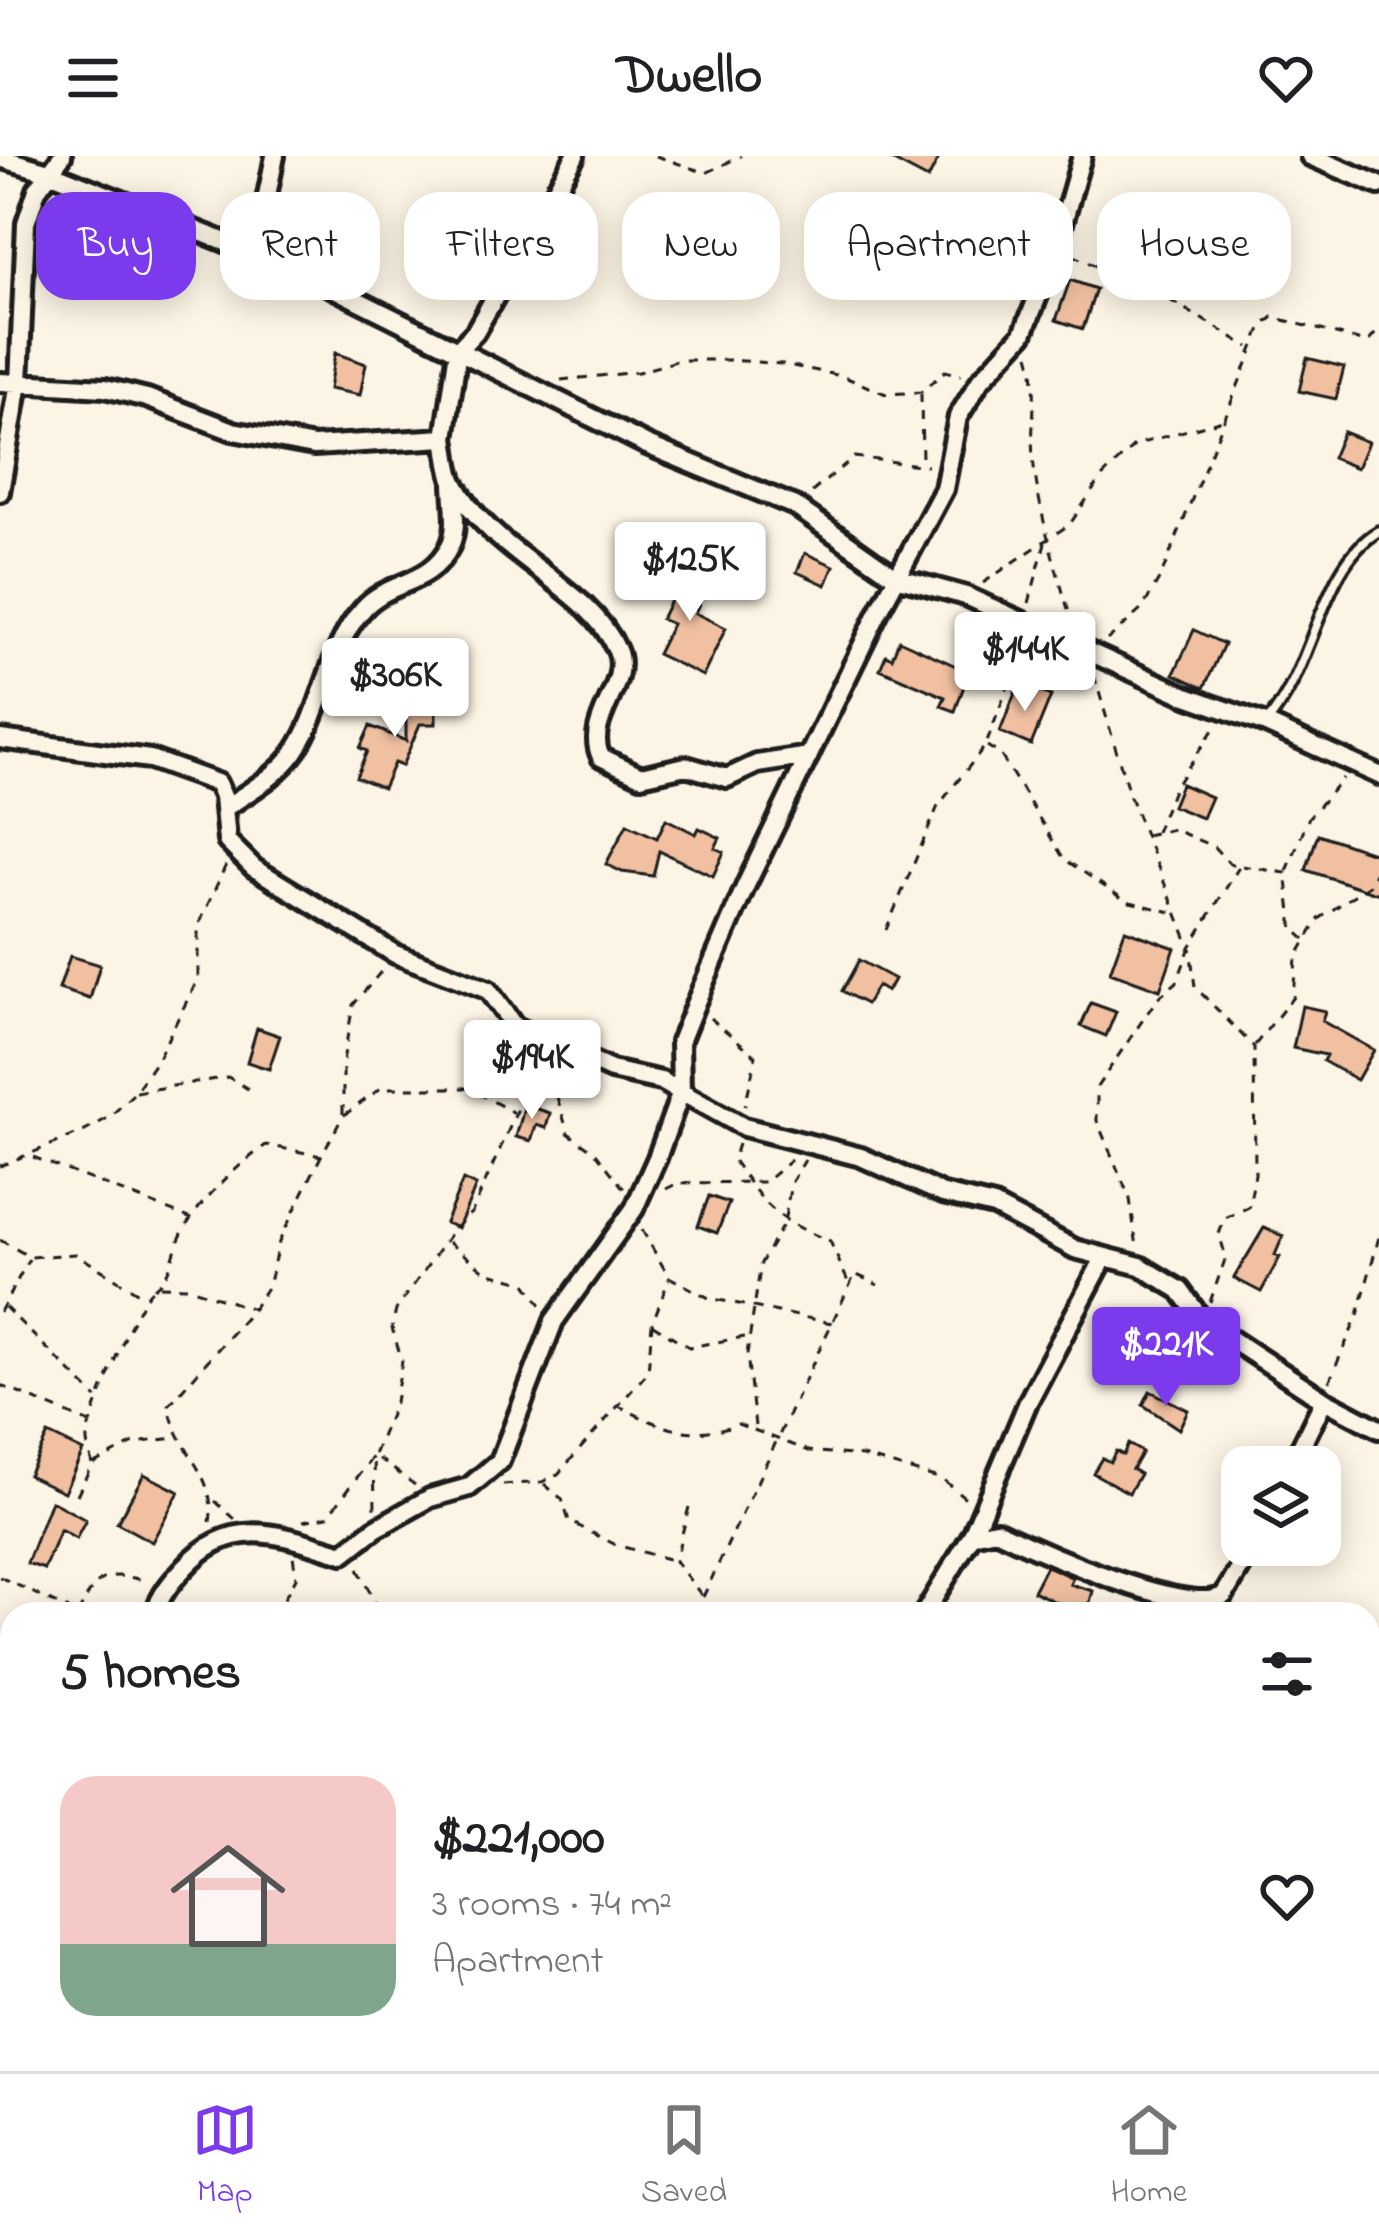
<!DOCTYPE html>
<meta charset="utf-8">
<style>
body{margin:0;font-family:"Indie Flower",sans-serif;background:#f2f2f2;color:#202124;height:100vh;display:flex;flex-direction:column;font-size:45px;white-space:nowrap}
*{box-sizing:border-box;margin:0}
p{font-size:39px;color:#757577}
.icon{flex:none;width:66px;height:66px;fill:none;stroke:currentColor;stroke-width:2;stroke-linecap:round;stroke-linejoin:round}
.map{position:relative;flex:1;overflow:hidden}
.sheet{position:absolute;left:0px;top:1446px;width:1380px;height:471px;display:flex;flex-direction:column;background:#fff;border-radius:36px 36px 0 0;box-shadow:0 6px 30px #0003}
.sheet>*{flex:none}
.banner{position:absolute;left:36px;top:36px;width:1308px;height:108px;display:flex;gap:24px}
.controls{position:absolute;left:1221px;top:1290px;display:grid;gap:24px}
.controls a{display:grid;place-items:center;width:120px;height:120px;border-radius:24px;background:#fff;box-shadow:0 6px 30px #0003;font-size:60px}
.price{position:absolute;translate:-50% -102px;padding:0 27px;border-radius:12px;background:#fff;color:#222;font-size:39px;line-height:78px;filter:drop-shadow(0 3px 6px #0008)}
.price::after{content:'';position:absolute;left:50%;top:72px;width:36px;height:27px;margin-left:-18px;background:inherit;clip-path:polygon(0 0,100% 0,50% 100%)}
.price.on{background:#7c3aed;color:#fff}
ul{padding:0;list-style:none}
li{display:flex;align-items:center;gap:36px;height:300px;padding:0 60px}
li span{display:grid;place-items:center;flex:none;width:336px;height:240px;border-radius:36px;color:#555}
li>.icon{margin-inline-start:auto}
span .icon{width:144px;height:144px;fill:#fffc;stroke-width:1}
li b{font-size:51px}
h2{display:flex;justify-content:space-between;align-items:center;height:144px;padding:0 60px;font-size:51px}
.pill{padding:0 42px;border-radius:36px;background:#fff;box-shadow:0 6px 30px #0003;font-size:42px;line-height:108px}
.pill.on{background:#7c3aed;color:#fff}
header{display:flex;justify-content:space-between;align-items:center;height:156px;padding:0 60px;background:#fff;font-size:54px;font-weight:800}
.tabs{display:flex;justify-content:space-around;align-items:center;height:168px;border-top:3px solid #e0e0e0;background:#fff;font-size:33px;color:#757577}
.tabs a{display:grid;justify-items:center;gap:6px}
.tabs .on{color:#7c3aed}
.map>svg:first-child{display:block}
.building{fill:#f0c0a1;stroke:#1c1c1c;stroke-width:3}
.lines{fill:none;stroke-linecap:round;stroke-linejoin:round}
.lane-casing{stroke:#1c1c1c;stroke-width:16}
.street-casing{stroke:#1c1c1c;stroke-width:26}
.path{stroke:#1c1c1c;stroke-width:3;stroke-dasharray:9 9;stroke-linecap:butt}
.lane{stroke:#fcf5e5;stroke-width:8}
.street{stroke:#fcf5e5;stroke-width:16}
</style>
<header><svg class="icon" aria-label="menu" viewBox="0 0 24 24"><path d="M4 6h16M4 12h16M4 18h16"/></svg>Dwello<svg class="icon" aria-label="heart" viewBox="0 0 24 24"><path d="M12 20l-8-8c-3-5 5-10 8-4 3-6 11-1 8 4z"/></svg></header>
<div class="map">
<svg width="1379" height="1915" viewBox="0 0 1379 1915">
<rect width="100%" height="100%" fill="#fcf5e5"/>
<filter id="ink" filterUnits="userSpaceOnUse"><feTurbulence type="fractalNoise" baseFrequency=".00833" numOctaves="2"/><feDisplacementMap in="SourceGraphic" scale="24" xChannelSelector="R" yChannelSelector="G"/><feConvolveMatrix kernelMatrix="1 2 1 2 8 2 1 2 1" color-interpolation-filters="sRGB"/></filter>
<g filter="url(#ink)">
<!-- building -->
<path class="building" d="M884 0H940L928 23Z
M1135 59 1162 75 1147 107 1126 96 1128 92 1123 89Z
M1070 124 1096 133 1083 173 1056 164Z
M335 197 366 208 360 239 329 233Z
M1307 202 1344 211 1336 243 1299 235Z
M1343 276 1368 286 1357 312 1332 302Z
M805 397 834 410 826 429 797 416Z
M680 407 711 421 695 457 726 472 703 520 657 498 672 468 661 463 679 426 673 424Z
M1194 474 1224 488 1204 532 1174 518Z
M899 484 969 516 955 555 941 550 945 541 880 513 886 499 892 502Z
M1019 527 1051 540 1031 589 1000 576Z
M406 537H436V568H420L402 610 394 607 383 632 356 621 367 595 360 592 370 570 406 585Z
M1181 628 1211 641 1202 662 1172 650Z
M666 663 696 678 699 672 720 682 715 692 724 696 713 720 659 695 653 720 622 716 606 708 627 668 657 682Z
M1318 678 1379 699V738L1306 714Z
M1125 774 1175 792 1160 834 1110 816Z
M70 800 100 809 90 843 59 833Z
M859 804 894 823 887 836 877 830 866 848 842 835Z
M1091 847 1116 856 1106 880 1081 870Z
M1302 850 1325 855 1322 865 1374 894 1357 924 1323 905 1326 899 1293 892Z
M257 872 280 880 269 913 247 906Z
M525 949 550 957 546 972 536 969 531 985 516 981Z
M463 1024 476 1030 458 1072 445 1067Z
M709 1040 729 1047 717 1077 698 1070Z
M1264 1072 1283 1080 1275 1099 1280 1101 1261 1136 1234 1122Z
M1150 1235 1188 1254 1179 1273 1143 1249Z
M48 1278 83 1295 64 1336 28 1319Z
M1128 1288 1142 1296 1132 1313 1140 1318 1129 1337 1093 1317 1102 1302 1110 1306 1116 1295 1123 1299Z
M144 1318 179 1336 152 1386 117 1367Z
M51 1345 86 1364 76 1383 60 1374 44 1413 27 1407Z
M1046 1410 1073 1422 1070 1428 1093 1435 1088 1453 1060 1448 1033 1435Z"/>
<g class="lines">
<defs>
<path id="lane" d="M1267 566C1315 512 1320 409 1379 375"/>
<path id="street" d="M1310 0 1379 29
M0 2 52 17 303 117 647 289 795 350 896 421 966 440 1184 539 1266 568 1379 619
M255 99 275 0
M0 226 105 232 147 242 233 275 314 290 445 282 458 194 475 176 575 0
M445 282C448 297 448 315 455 328 493 401 589 429 617 494 632 528 583 564 601 601L641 620 686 610 727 622 757 608 809 600
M0 336 19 227 26 67 37 34 62 0
M0 583 150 603 217 627 223 640 227 685 254 712 395 798 488 834 514 870 611 914 661 925 744 971 861 1001 943 1038 994 1050 1075 1093 1140 1110 1180 1134 1203 1165 1324 1244 1379 1273
M225 652C250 635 279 619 296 594 324 552 328 491 363 453 388 424 431 430 450 390 459 372 453 346 453 326
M1291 1311 1324 1244
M972 1379 1028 1246 1103 1104
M154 1458C161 1438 171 1426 185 1411 233 1357 283 1380 343 1398L375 1373 430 1342 469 1331 500 1305 554 1165 634 1053 657 1002 681 936 680 886 696 846 746 729 880 453 944 333 958 261 980 225 1023 178 1054 99 1082 0
M924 1458 972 1379 996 1374C1035 1393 1189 1463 1224 1439L1254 1389
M0 1516 12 1519
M1368 1555 1379 1538
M0 1726H12
M0 1832 12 1817
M608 1905 613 1915
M834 1905 837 1915
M1214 1905 1218 1915
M360 1915 369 1905
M996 1915 1018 1905"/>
</defs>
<!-- lane casing -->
<use href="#lane" class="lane-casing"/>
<!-- street casing -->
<use href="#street" class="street-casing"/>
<!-- path -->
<path class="path" d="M656 0 706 17 741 0
M1072 99 1163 140 1249 191
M1029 198C1040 232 1030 267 1033 302 1039 359 1057 416 1073 470
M561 224 638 216 680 204H730L783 208 842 220 886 238 921 236 945 215 961 219
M921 238 922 307
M812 336 854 301 927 310
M983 427 1070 368 1101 322 1135 289 1226 263
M1029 447 1047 379
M1107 484 1142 453 1161 420 1262 170 1273 161 1362 185 1370 184 1379 173
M1094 519 1130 641 1190 791 1177 826 1157 843 1097 931V965L1130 1043 1137 1091
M987 590 1000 598 1064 703 1126 745 1171 756
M1156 676 1173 634 1215 571
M1146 679 1173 673 1214 691 1230 708 1286 717 1293 772 1305 783
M1287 715 1309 661 1343 622
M886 774 938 650 986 589 1012 519 1034 508 1030 491
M710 862 756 900 745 950
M1255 889 1293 841 1296 802 1319 763 1369 729 1379 709
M529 930 557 941 592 925
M136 936 228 921 250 934
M557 941 568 977 596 997 624 1033
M343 958V905L353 849 384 812
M738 988 733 1004C766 1051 776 1064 830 1085L849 1128
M33 1001 192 1063
M0 1010 85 975 111 960 135 936 157 904 198 823V770L226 709
M666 1033 678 1027 765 1026 791 1004
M642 1074 669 1121 709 1142 832 1167
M0 1084 30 1101 76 1098 142 1139
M448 1086 486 1116 526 1127 541 1149
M160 1130 187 1131 253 1153
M154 1132C172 1118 171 1102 180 1082 194 1049 238 1009 266 989L321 1000 343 960 381 932H469L514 957
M1210 1146 1226 1101 1219 1078 1225 1062 1249 1051 1255 1018 1254 891 1195 831 1190 791 1239 711
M5 1151 97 1242
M0 1156 29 1103
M653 1169 689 1191 750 1180
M1329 1226 1358 1159 1379 1081
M0 1229 92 1268
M617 1249C662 1272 688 1285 738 1268L809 1295 862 1300 942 1323 968 1344
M755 1270 747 1198 761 1107 784 1067 791 1027 805 1004
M92 1308C90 1299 86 1288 87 1280 89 1260 138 1144 152 1134
M544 1328 562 1343 569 1365 616 1389 675 1405
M503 1329 542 1326 558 1318 648 1216 652 1168 669 1123
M77 1339 92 1308 134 1287 175 1282
M215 1345 235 1363
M689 1351 675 1405 703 1441 698 1458
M375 1352 374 1299 395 1246 402 1205 392 1172 396 1154 453 1074 472 1056 528 930 531 896
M303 1365 328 1360 374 1299 415 1329
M210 1366C218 1319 175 1294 169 1249L253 1153 268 1130 279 1086 321 1000
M358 1413 381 1458
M0 1421 76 1457
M703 1441 855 1118 878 1129
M78 1458C96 1420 104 1414 146 1425
M275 1458 296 1422 293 1399
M0 1894 12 1886
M157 1905 163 1915
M323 1905 345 1908
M446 1905 457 1915
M113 1906 118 1915
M175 1915 242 1905
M422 1915V1905
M637 1915 645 1905"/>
<!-- lane -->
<use href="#lane" class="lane"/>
<!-- street -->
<use href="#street" class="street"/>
</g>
</g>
</svg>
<div class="controls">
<a><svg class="icon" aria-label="layers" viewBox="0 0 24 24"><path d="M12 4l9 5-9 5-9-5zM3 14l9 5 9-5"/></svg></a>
</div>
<b class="price" style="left:690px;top:468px">$125K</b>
<b class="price" style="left:1025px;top:558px">$144K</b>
<b class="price" style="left:395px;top:584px">$306K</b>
<b class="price" style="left:532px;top:966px">$194K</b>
<b class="price on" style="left:1166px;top:1253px">$221K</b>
<div class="banner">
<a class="pill on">Buy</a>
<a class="pill">Rent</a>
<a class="pill">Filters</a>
<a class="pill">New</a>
<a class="pill">Apartment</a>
<a class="pill">House</a>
</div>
<section class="sheet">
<h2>5 homes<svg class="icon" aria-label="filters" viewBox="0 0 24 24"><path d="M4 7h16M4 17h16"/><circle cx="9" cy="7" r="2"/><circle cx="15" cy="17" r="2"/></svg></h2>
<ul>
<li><span style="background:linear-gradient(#f6c9c9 70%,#7fa58c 0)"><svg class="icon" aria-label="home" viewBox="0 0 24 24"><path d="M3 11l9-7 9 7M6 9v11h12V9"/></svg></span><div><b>$221,000</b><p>3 rooms · 74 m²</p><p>Apartment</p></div><svg class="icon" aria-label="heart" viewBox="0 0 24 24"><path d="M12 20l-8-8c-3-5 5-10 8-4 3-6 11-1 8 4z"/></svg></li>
</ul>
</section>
</div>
<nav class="tabs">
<a class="on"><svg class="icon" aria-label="map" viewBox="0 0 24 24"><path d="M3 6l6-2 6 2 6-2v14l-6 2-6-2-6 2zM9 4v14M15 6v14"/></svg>Map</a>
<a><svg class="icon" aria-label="saved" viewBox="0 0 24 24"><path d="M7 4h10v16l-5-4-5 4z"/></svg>Saved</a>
<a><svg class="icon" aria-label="home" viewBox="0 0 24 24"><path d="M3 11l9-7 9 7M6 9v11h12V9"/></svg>Home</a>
</nav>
